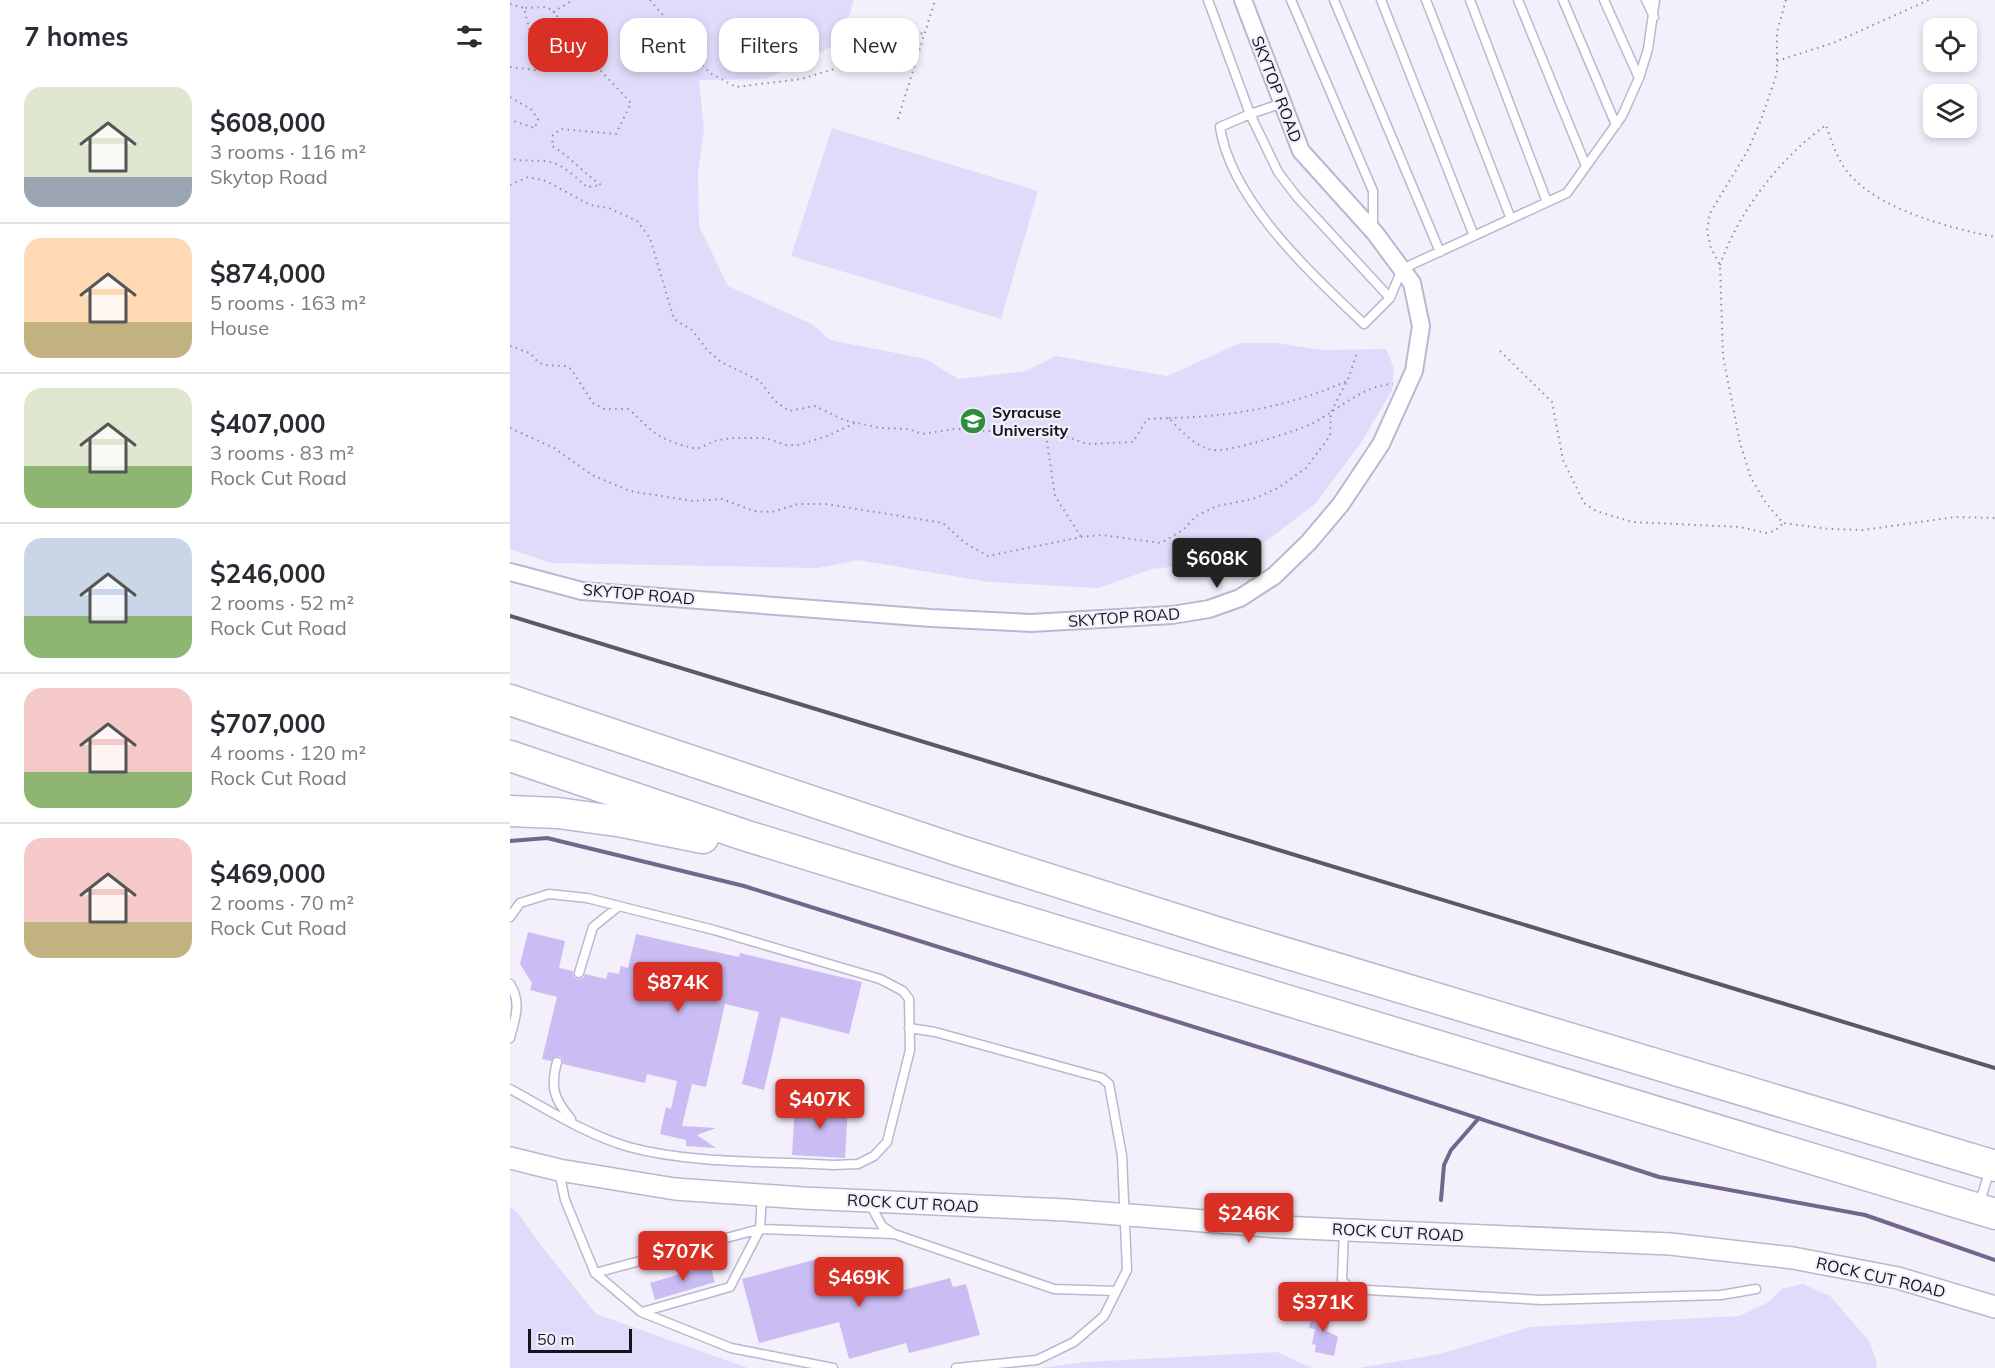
<!DOCTYPE html>
<meta charset="utf-8">
<style>
body{margin:0;font-family:Mulish,sans-serif;background:#f2f2f3;color:#2b2b33;height:100vh;display:flex;flex-direction:column;font-size:22px;white-space:nowrap}
*{box-sizing:border-box;margin:0}
p{font-size:20px;color:#7c7c81}
.icon{flex:none;width:33px;height:33px;fill:none;stroke:currentColor;stroke-width:2;stroke-linecap:round;stroke-linejoin:round}
.map{position:relative;flex:1;overflow:hidden}
.panel{display:flex;flex-direction:column;background:#fff;width:510px}
.panel>*{flex:none}
.hud{position:absolute;left:18px;top:18px;width:570px;height:54px;display:flex;gap:12px}
.fabs{position:absolute;left:1413px;top:18px;display:grid;gap:12px}
.fabs a{display:grid;place-items:center;width:54px;height:54px;border-radius:12px;background:#fff;box-shadow:0 3px 9px #0003;font-size:30px}
.scale{position:absolute;left:18px;bottom:15px;width:104px;box-sizing:border-box;padding-left:6px;border:3px solid #16131d;border-top:0;font-size:16px;line-height:21px;white-space:nowrap;color:#16131d;-webkit-text-stroke:4px #f3f0fc;paint-order:stroke}
.price{position:absolute;translate:-50% -51px;padding:0 14px;border-radius:6px;background:#d93025;color:#fff;font-size:20px;line-height:39px;filter:drop-shadow(0 2px 3px #0008)}
.price::after{content:'';position:absolute;left:50%;top:36px;width:18px;height:14px;margin-left:-9px;background:inherit;clip-path:polygon(0 0,100% 0,50% 100%)}
.price.on{background:#222;color:#fff}
ul{padding:0;list-style:none}
li{display:flex;align-items:center;gap:18px;height:150px;padding:0 24px}
li+li{border-top:2px solid #e1e1e2}
li span{display:grid;place-items:center;flex:none;width:168px;height:120px;border-radius:18px;color:#555}
li>.icon{margin-inline-start:auto}
span .icon{width:72px;height:72px;fill:#fffc;stroke-width:1}
li b{font-size:26px}
h2{display:flex;justify-content:space-between;align-items:center;height:72px;padding:0 24px;font-size:26px}
.chip{padding:0 21px;border-radius:18px;background:#fff;box-shadow:0 3px 9px #0003;font-size:21px;line-height:54px}
.chip.on{background:#d93025;color:#fff}
main{display:flex;flex:1;min-height:0}
.map>svg:first-child{display:block}
.green{fill:#e1dafa}
.lines{fill:none;stroke-linecap:round;stroke-linejoin:round}
.stream{stroke:#71678e;stroke-width:4}
.building{fill:#cabdf3}
.service-casing{stroke:#bcb6d2;stroke-width:11}
.minor-casing{stroke:#bcb6d2;stroke-width:20}
.tertiary-casing{stroke:#bcb6d2;stroke-width:24}
.motorway-casing{stroke:#bcb6d2;stroke-width:33}
.path{stroke:#93909b;stroke-width:2;stroke-dasharray:1.5 4.5;stroke-linecap:butt}
.service{stroke:#fff;stroke-width:8}
.minor{stroke:#fff;stroke-width:16}
.tertiary{stroke:#fff;stroke-width:21}
.motorway{stroke:#fff;stroke-width:30}
.rail{stroke:#5c5963;stroke-width:4}
.labels{text-anchor:middle;stroke-width:4.5;stroke-linejoin:round;paint-order:stroke}
.street-label{font-size:16px;fill:#16131d;stroke:#f3f0fc}
.poi-label{font-size:16px;font-weight:bold;fill:#16131d;stroke:#f3f0fc;text-anchor:start}
</style>
<main>
<section class="panel">
<h2>7 homes<svg class="icon" aria-label="filters" viewBox="0 0 24 24"><path d="M4 7h16M4 17h16"/><circle cx="9" cy="7" r="2"/><circle cx="15" cy="17" r="2"/></svg></h2>
<ul>
<li><span style="background:linear-gradient(#dfe7d0 75%,#9aa5b1 0)"><svg class="icon" aria-label="home" viewBox="0 0 24 24"><path d="M3 11l9-7 9 7M6 9v11h12V9"/></svg></span><div><b>$608,000</b><p>3 rooms · 116 m²</p><p>Skytop Road</p></div></li>
<li><span style="background:linear-gradient(#ffd9b3 70%,#c2b280 0)"><svg class="icon" aria-label="home" viewBox="0 0 24 24"><path d="M3 11l9-7 9 7M6 9v11h12V9"/></svg></span><div><b>$874,000</b><p>5 rooms · 163 m²</p><p>House</p></div></li>
<li><span style="background:linear-gradient(#dfe7d0 65%,#8fb573 0)"><svg class="icon" aria-label="home" viewBox="0 0 24 24"><path d="M3 11l9-7 9 7M6 9v11h12V9"/></svg></span><div><b>$407,000</b><p>3 rooms · 83 m²</p><p>Rock Cut Road</p></div></li>
<li><span style="background:linear-gradient(#c9d6e8 65%,#8fb573 0)"><svg class="icon" aria-label="home" viewBox="0 0 24 24"><path d="M3 11l9-7 9 7M6 9v11h12V9"/></svg></span><div><b>$246,000</b><p>2 rooms · 52 m²</p><p>Rock Cut Road</p></div></li>
<li><span style="background:linear-gradient(#f6c9c9 70%,#8fb573 0)"><svg class="icon" aria-label="home" viewBox="0 0 24 24"><path d="M3 11l9-7 9 7M6 9v11h12V9"/></svg></span><div><b>$707,000</b><p>4 rooms · 120 m²</p><p>Rock Cut Road</p></div></li>
<li><span style="background:linear-gradient(#f6c9c9 70%,#c2b280 0)"><svg class="icon" aria-label="home" viewBox="0 0 24 24"><path d="M3 11l9-7 9 7M6 9v11h12V9"/></svg></span><div><b>$469,000</b><p>2 rooms · 70 m²</p><p>Rock Cut Road</p></div></li>
</ul>
</section>
<div class="map">
<svg width="1485" height="1368" viewBox="0 0 1485 1368">
<rect width="100%" height="100%" fill="#f3f0fc"/>
<!-- green -->
<path class="green" d="M0 0H344L331 42 257 79 189 80 194 130 188 172 189 226 218 286 302 324 320 340 416 359 448 379 516 371 546 356 657 376 730 343H766L812 350 876 349 884 368 882 390 851 443 805 504 718 570 679 565 642 569 588 588 479 582 348 560 308 568 41 563 0 549Z
M322 128 528 191 491 319 281 256Z
M0 1207 9 1214 26 1239 86 1314 238 1368H0Z
M1293 1284 1320 1296 1359 1341 1367 1362 1366 1368H849L930 1354 1020 1327 1229 1316 1257 1303 1272 1289Z
M767 1352 802 1368H530L575 1362Z"/>
<g class="lines">
<!-- stream -->
<path class="stream" d="M0 841 37 838 234 886 780 1057 1149 1177 1355 1215 1485 1260
M931 1200 934 1165 941 1150 969 1118"/>
</g>
<!-- building -->
<path class="building" d="M18 932 55 941 49 968 63 971 64 977 68 979 73 978 75 974 96 979 98 972 109 974 111 966 118 968 126 934 229 957 230 953 352 982 339 1034 271 1017 254 1090 232 1084 249 1012 215 1004 196 1087 182 1084 172 1126 206 1128 187 1135 206 1148 176 1146V1140L150 1134 156 1107 161 1109 167 1081 137 1074 135 1083 53 1064 52 1058 48 1056 41 1061 32 1059 47 997 20 990 22 983 10 964Z
M285 1103 338 1106 335 1158 282 1155Z
M311 1258 317 1277 378 1261 386 1292 440 1278 443 1287 456 1284 470 1335 399 1353 396 1343 339 1359 329 1322 249 1343 232 1279Z
M200 1265 205 1282 145 1300 140 1283Z
M803 1309 822 1313 817 1331 828 1337 824 1356 805 1352 806 1345 802 1344 805 1329 799 1328Z"/>
<g class="lines">
<defs>
<path id="service" d="M698 0 740 114 710 127C721 201 802 274 854 324L880 298 892 269 1057 193 1112 116 1129 78 1138 49 1145 0
M781 0 863 191V228
M824 0 930 252
M871 0 964 236
M916 0 1001 219
M960 0 1037 202
M1008 0 1076 166
M1053 0 1106 125
M1094 0 1129 78
M1136 0 1144 17
M773 103 740 114 768 172 787 197 880 298
M0 917 10 903 39 894 77 898 204 930 370 979 393 991 399 999 400 1050 377 1142 364 1156 348 1164 324 1165C259 1161 181 1164 119 1147 79 1136 37 1109 0 1089
M69 973 83 927 109 906
M0 984C12 1003 5 1018 0 1038
M399 1028 425 1032 592 1078 599 1084 612 1156 617 1270 594 1316 564 1342 527 1360 446 1368
M47 1062C40 1088 44 1099 61 1119
M49 1171 55 1200 85 1273 131 1312 221 1348 323 1368
M360 1204 372 1226 384 1234 544 1289 606 1291
M1469 1205 1480 1169
M834 1230 832 1280 840 1289 1032 1300 1211 1295 1246 1289
M85 1273 250 1229 384 1234
M132 1312 220 1287 250 1229 252 1195"/>
<path id="minor" d="M0 572 72 591 421 618 521 623 662 615 699 609 730 598 764 576 799 542 831 504 871 444 904 371 911 326 902 283 865 233 791 151 733 0"/>
<path id="tertiary" d="M0 1158 49 1170 165 1189 293 1198 556 1210 770 1227 1160 1244 1283 1258 1388 1278 1485 1307"/>
<path id="motorway" d="M0 700 450 851 719 936 1485 1166
M0 756 234 835 448 901 1485 1214
M0 811 48 813 113 822 193 838"/>
</defs>
<!-- service casing -->
<use href="#service" class="service-casing"/>
<!-- minor casing -->
<use href="#minor" class="minor-casing"/>
<!-- tertiary casing -->
<use href="#tertiary" class="tertiary-casing"/>
<!-- motorway casing -->
<use href="#motorway" class="motorway-casing"/>
<!-- path -->
<path class="path" d="M140 0 165 29 176 47 200 73 226 87 291 79 337 65 415 32
M1276 0 1267 32V73L1251 120 1237 152 1200 213 1197 231 1201 248 1210 265 1213 356 1230 443 1241 478 1256 503 1273 523 1319 529 1353 530 1445 517 1485 518
M0 4 14 8
M43 12 63 0
M1267 61 1323 43 1419 0
M0 67 25 70 26 57 14 8 37 7 48 15 33 36 38 48 73 67 90 70 121 103 106 134 51 129 43 135 42 146C61 157 73 173 91 185L77 187C65 177 51 162 35 161 23 160 12 162 0 158
M0 97 22 110 28 119 25 128 0 120
M388 119 425 0
M0 185 18 177 36 181 80 205 99 208 127 221 140 238 164 319 182 330 198 351 211 362 250 381 265 401 279 411 305 406 334 420 370 428 399 429 412 434 444 429 552 435 577 444 623 442 637 419 659 418C669 429 686 448 703 450 716 453 787 431 801 424 827 411 853 385 883 384
M1210 265C1229 211 1269 159 1316 125 1320 138 1325 152 1332 164 1357 207 1439 228 1485 237
M0 346 20 353 28 362 34 365 56 366 61 369 83 403 94 409H119C145 435 150 440 187 449L207 440 224 438H256L276 445H289L317 436 345 423
M990 351 1042 402 1053 460 1074 503 1086 511 1122 522 1230 527 1256 533 1265 531 1273 523
M659 418C722 417 780 406 837 381
M0 428 44 448 82 475 120 491 183 501 212 499 244 511 262 512 288 504H316L433 523 455 543 478 556 571 537 592 535 651 543 673 530 686 516 707 506 743 499 768 488 796 468 820 436 821 412 839 377 846 355
M536 435 545 496 571 537"/>
<!-- service -->
<use href="#service" class="service"/>
<!-- minor -->
<use href="#minor" class="minor"/>
<!-- tertiary -->
<use href="#tertiary" class="tertiary"/>
<!-- motorway -->
<use href="#motorway" class="motorway"/>
<!-- rail -->
<path class="rail" d="M0 616 1485 1068"/>
</g>
<!-- icons -->
<defs>
<symbol id="university-disc" viewBox="-11 -11 22 22"><circle r="9.5" fill="#308c3e" stroke="#f3f0fc"/><path d="M0-5L7-2L0 1L-7-2ZM-4 1L0 2.5L4 1V4Q0 6-4 4Z" fill="#fff"/></symbol>
</defs>
<g fill-rule="evenodd">
<use href="#university-disc" x="448" y="406" width="30" height="30"/>
</g>
<g class="labels">
<!-- street labels -->
<g class="street-label">
<text transform="translate(767 89) rotate(69)" y="6">SKYTOP ROAD</text>
<text transform="translate(129 594) rotate(5)" y="6">SKYTOP ROAD</text>
<text transform="translate(614 617) rotate(-4)" y="6">SKYTOP ROAD</text>
<text transform="translate(403 1203) rotate(3)" y="6">ROCK CUT ROAD</text>
<text transform="translate(888 1232) rotate(3)" y="6">ROCK CUT ROAD</text>
<text transform="translate(1371 1277) rotate(13)" y="6">ROCK CUT ROAD</text>
</g>
<!-- poi labels -->
<g class="poi-label">
<text x="482" y="418">Syracuse<tspan x="482" dy="18">University</tspan></text>
</g>
</g>
</svg>
<div class="fabs">
<a><svg class="icon" aria-label="locate" viewBox="0 0 24 24"><circle cx="12" cy="12" r="6"/><path d="M12 2v4M12 18v4M2 12h4M18 12h4"/></svg></a>
<a><svg class="icon" aria-label="layers" viewBox="0 0 24 24"><path d="M12 4l9 5-9 5-9-5zM3 14l9 5 9-5"/></svg></a>
</div>
<div class="scale">50 m</div>
<b class="price on" style="left:707px;top:589px">$608K</b>
<b class="price" style="left:168px;top:1013px">$874K</b>
<b class="price" style="left:310px;top:1130px">$407K</b>
<b class="price" style="left:739px;top:1244px">$246K</b>
<b class="price" style="left:173px;top:1282px">$707K</b>
<b class="price" style="left:349px;top:1308px">$469K</b>
<b class="price" style="left:813px;top:1333px">$371K</b>
<div class="hud">
<a class="chip on">Buy</a>
<a class="chip">Rent</a>
<a class="chip">Filters</a>
<a class="chip">New</a>
</div>
</div>
</main>
